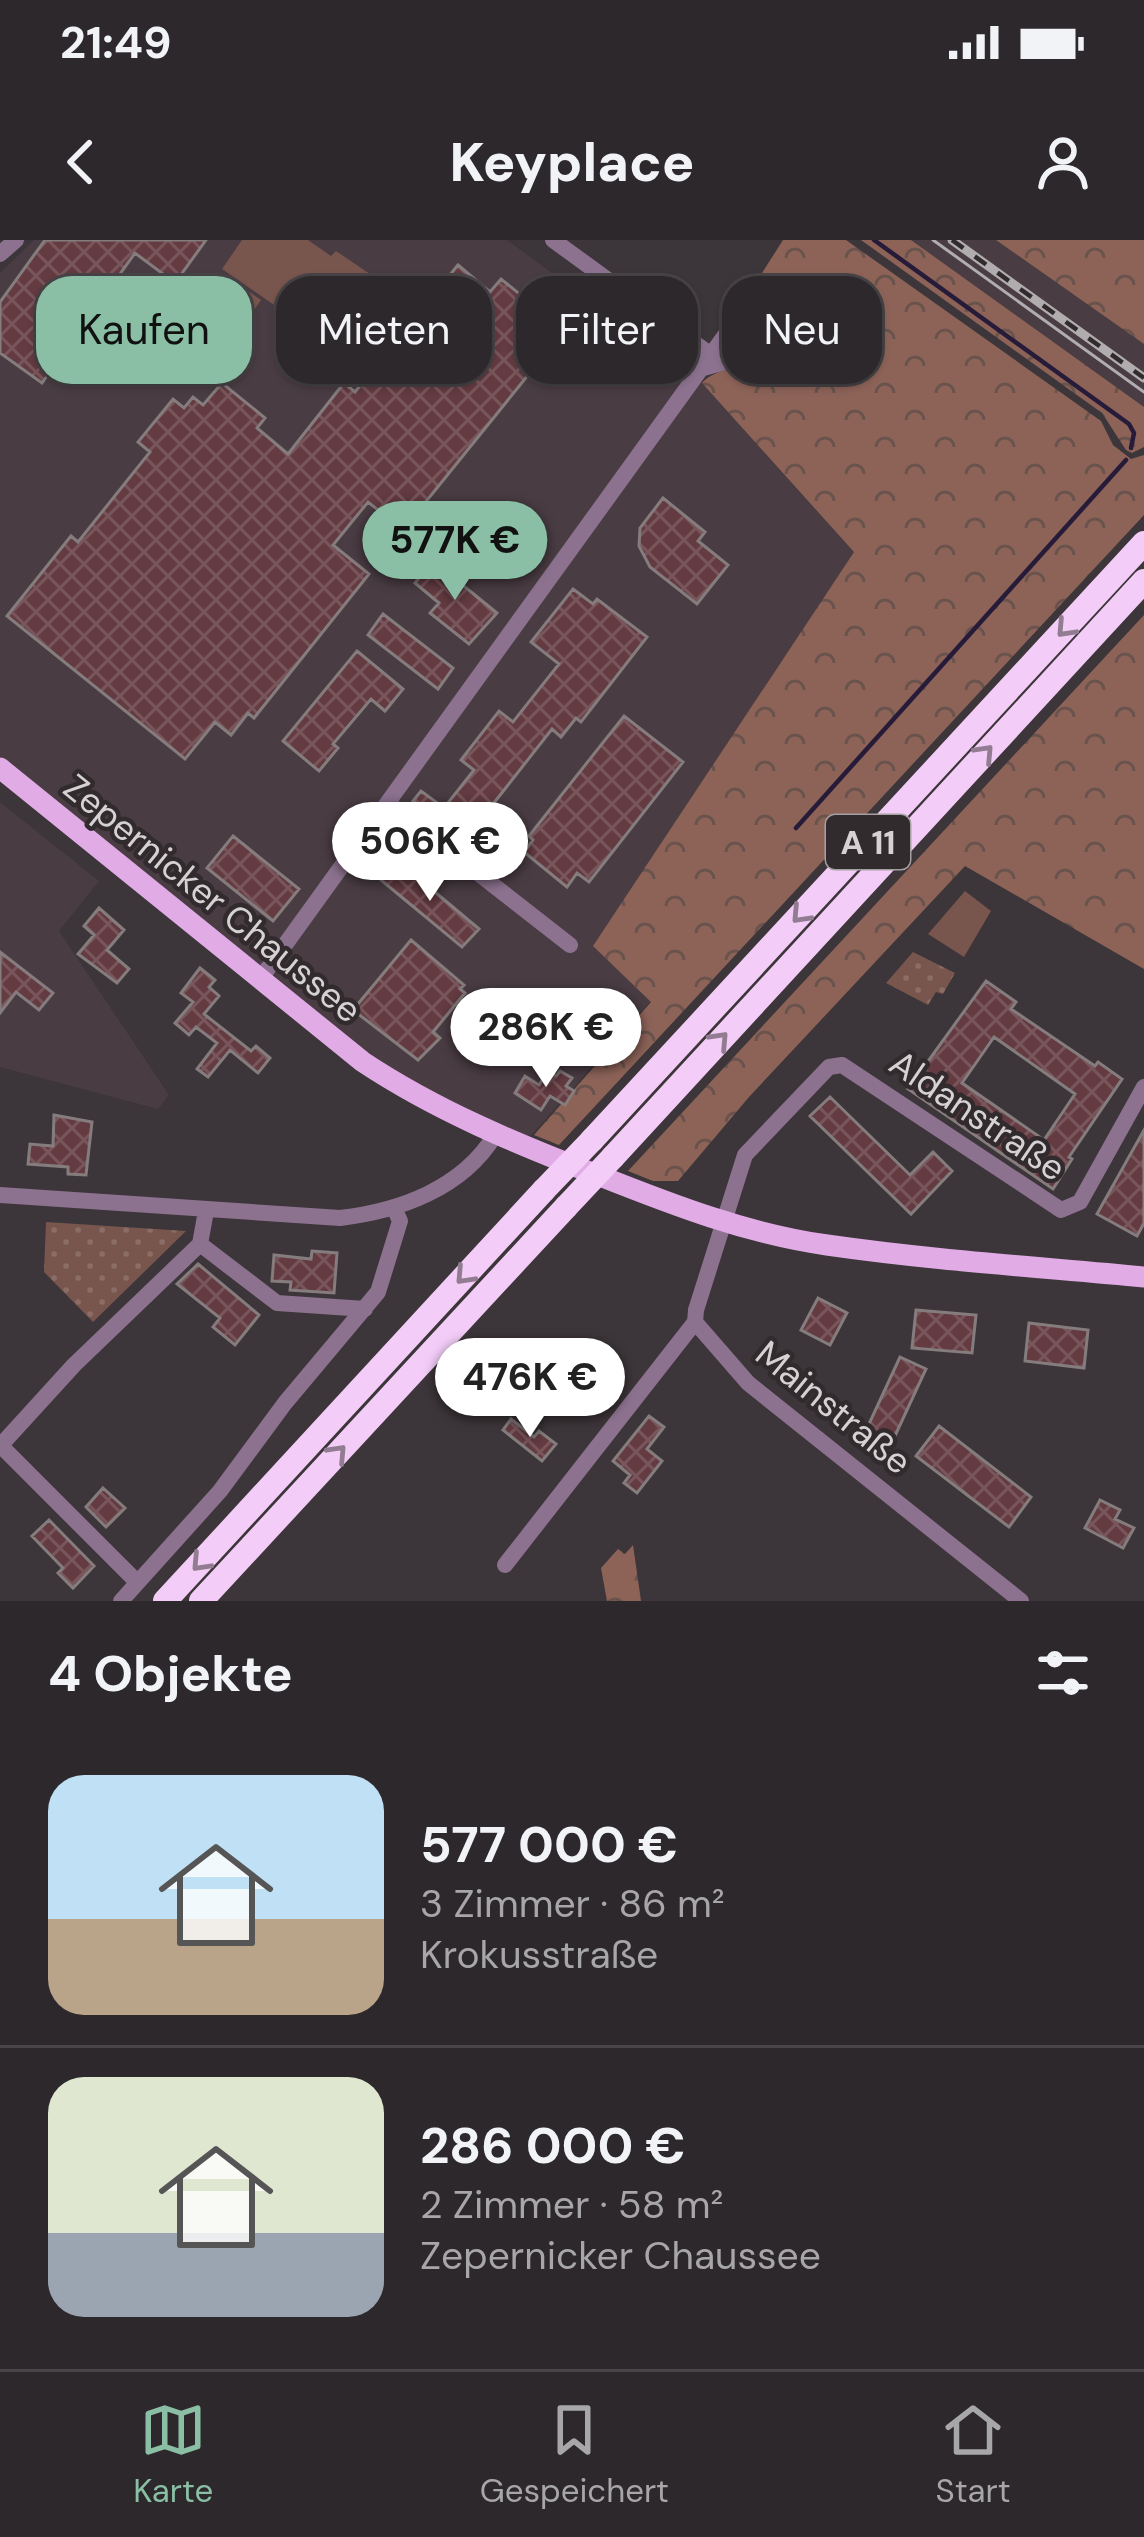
<!DOCTYPE html>
<html lang="de">
<meta charset="utf-8">
<style>
body{margin:0;font-family:"DM Sans",sans-serif;background:#353033;color:#f1f3f6;height:100vh;display:flex;flex-direction:column;font-size:45px;white-space:nowrap}
*{box-sizing:border-box;margin:0}
p{font-size:39px;color:#a7a6a9}
.icon{flex:none;width:66px;height:66px;fill:none;stroke:currentColor;stroke-width:2;stroke-linecap:round;stroke-linejoin:round}
.map{position:relative;height:1361px;overflow:hidden}
.details{display:flex;flex-direction:column;background:#2d282b;flex:1}
.details>*{flex:none}
.top-card{position:absolute;left:36px;top:36px;width:1074px;height:108px;display:flex;gap:24px}
.price{position:absolute;translate:-50% -102px;padding:0 27px;border-radius:42px;background:#fff;color:#222;font-size:39px;line-height:78px;filter:drop-shadow(0 3px 6px #0008)}
.price::after{content:'';position:absolute;left:50%;top:72px;width:36px;height:27px;margin-left:-18px;background:inherit;clip-path:polygon(0 0,100% 0,50% 100%)}
.price.on{background:#8abfa5;color:#111}
ul{padding:0;list-style:none}
li{display:flex;align-items:center;gap:36px;height:300px;padding:0 48px}
li+li{border-top:3px solid #484447}
li span{display:grid;place-items:center;flex:none;width:336px;height:240px;border-radius:36px;color:#555}
li>.icon{margin-inline-start:auto}
span .icon{width:144px;height:144px;fill:#fffc;stroke-width:1}
li b{font-size:51px}
h2{display:flex;justify-content:space-between;align-items:center;height:144px;padding:0 48px;font-size:51px}
.chip{padding:0 42px;border-radius:36px;background:#2d282b;box-shadow:0 3px 9px #0004,0 0 0 3px #484447;font-size:42px;line-height:108px}
.chip.on{background:#8abfa5;color:#111}
.status{display:flex;justify-content:space-between;align-items:center;height:84px;padding:0 60px;background:#2d282b;direction:ltr}
.status svg{height:33px;fill:currentColor}
header{display:flex;justify-content:space-between;align-items:center;height:156px;padding:0 48px;background:#2d282b;font-size:54px;font-weight:800}
.dock{display:flex;justify-content:space-around;align-items:center;height:168px;border-top:3px solid #484447;background:#2d282b;font-size:33px;color:#a7a6a9}
.dock a{display:grid;justify-items:center;gap:6px}
.dock .on{color:#8abfa5}
.map>svg:first-child{display:block}
.built{fill:#493c43}
.grass{fill:#78554d}
.forest{fill:url(#forest-crowns)}
.park{fill:url(#park-dots)}
.lines{fill:none;stroke-linecap:round;stroke-linejoin:round}
.stream{stroke:#271b3a;stroke-width:4.5}
.building{fill:url(#building-cross-hatch);stroke:#847c7d;stroke-width:3;fill-rule:evenodd}
.minor{stroke:#8c728f;stroke-width:16}
.major{stroke:#e1abe6;stroke-width:21}
.highway{stroke:#f3cdf7;stroke-width:24}
.tram{stroke:#b1adaf;stroke-width:3}
.rail-casing{stroke:#b1adaf;stroke-width:9}
.rail{stroke:#322b2e;stroke-width:4.5;stroke-dasharray:14;stroke-linecap:butt}
.highway-bridge{stroke:#f3cdf7;stroke-width:24}
.oneway{stroke:#927c92}
.labels{text-anchor:middle;stroke-width:9;stroke-linejoin:round;paint-order:stroke}
.shield{fill:#322b2e;stroke:#a5a0a2;stroke-width:3}
.shield-label{font-size:33px;font-weight:bold;fill:#d6d2d4}
.street-label{font-size:36px;fill:#d6d2d4;stroke:#322b2e}
</style>
<div class="status"><b>21:49</b><svg viewBox="0 0 49 12"><path d="M0 12V9h3v3zM5 12V6h3v6zM10 12V3h3v9zM15 12V0h3v12zM26 1h20v11H26zM47 4h2v5h-2z"/></svg></div>
<header><svg class="icon" aria-label="back" viewBox="0 0 24 24"><path d="M15 5l-7 7 7 7"/></svg>Keyplace<svg class="icon" aria-label="person" viewBox="0 0 24 24"><circle cx="12" cy="8" r="4"/><path d="M4 21q1-7 8-7t8 7"/></svg></header>
<div class="map">
<svg width="1144" height="1361" viewBox="0 0 1144 1361">
<defs>
<pattern id="forest-crowns" width="20" height="18" patternUnits="userSpaceOnUse" patternTransform="scale(3)"><rect width="20" height="18" fill="#8d6358"/><path d="M2 6a3 3 0 1 1 6 0M12 15a3 3 0 1 1 6 0" fill="none" stroke="#6a534d"/></pattern>
<pattern id="park-dots" width="8" height="8" patternUnits="userSpaceOnUse" patternTransform="scale(3)"><rect width="8" height="8" fill="#78554d"/><path d="M2 2h.1M6 6h.1" fill="none" stroke="#8a6d66" stroke-width="1.8" stroke-linecap="round"/></pattern>
<pattern id="building-cross-hatch" width="8" height="8" patternUnits="userSpaceOnUse" patternTransform="scale(3)"><rect width="8" height="8" fill="#633b41"/><path d="M0 0l8 8M0 8l8-8" fill="none" stroke="#79565c"/></pattern>
</defs>
<rect width="100%" height="100%" fill="#3c3539"/>
<!-- built -->
<path class="built" d="M34 0H507L702 143 854 312 594 705 651 761 527 900 367 819 0 516V33Z
M911 0H996L1144 104V167Z
M0 562 99 641 59 691 169 855 158 869 0 827Z"/>
<!-- grass -->
<path class="grass" d="M242 0H308L331 16 336 11 370 34 329 94 295 71 290 76 222 29Z
M227 36 261 60 220 120 186 96Z
M965 651 991 671 964 717 928 694Z"/>
<!-- forest -->
<path class="forest" d="M783 0H846L1101 181 1113 205 1131 219 1144 215V275L559 905 534 895 651 762 593 706 854 312 702 143C718 125 749 131 768 113V97L747 75 736 74Z
M861 0H911L1144 167V207L1132 213 1126 210 1102 173Z
M996 0H1144V104Z
M1144 375V729L965 626 749 857 678 941H653L628 931Z
M633 1305 641 1361H607L601 1328 618 1309 625 1314Z"/>
<!-- park -->
<path class="park" d="M913 712 955 733 943 754 936 752 928 765 886 743Z
M46 982 186 991 93 1082 44 1032Z"/>
<g class="lines">
<!-- stream -->
<path class="stream" d="M874 0 1129 184 1134 193 1131 208
M796 588 1126 220"/>
</g>
<!-- building -->
<path class="building" d="M45 0H206L175 43 135 13 42 143 0 113V62Z
M458 25 490 52 501 39 532 64 521 76 554 103 403 290 368 262 333 305 369 334 254 478 248 473 231 495 215 482 185 519 7 376 71 296 78 302 150 212 138 202 173 159 184 168 193 157 203 165 222 143 265 178 257 188 288 214 344 143 355 152Z
M663 258 705 292 698 301 728 325 697 364 650 327 639 306 640 288Z
M433 321 497 373 469 404 430 373 439 363 415 343Z
M573 349 593 364 597 359 647 397 581 482 576 478 561 497 552 489 464 601 413 561 421 551 444 568 474 530 461 520 499 471 513 482 559 424 531 402Z
M383 374 453 428 438 449 368 395Z
M357 411 403 449 385 471 371 459 333 504 338 508 319 531 283 501Z
M624 476 683 522 589 642 577 633 567 647 524 612 533 600 529 596Z
M233 596 299 649 273 681 207 628Z
M398 621 479 689 462 707 381 640Z
M99 668 124 690 107 710 129 729 117 743 78 714 94 695 84 686Z
M411 700 464 745 460 749 465 753 433 792 440 798 418 820 353 770Z
M0 712 53 753 39 770 16 752 0 773Z
M200 728 215 740 209 747 219 756 204 774 251 811 256 806 270 818 258 833 230 810 208 837 197 829 217 803 196 787 189 795 175 783 193 762 181 753Z
M986 741 1016 762 1011 769 1095 826 1098 822 1122 839 1069 917 1072 919 1053 949 908 849ZM994 797 1075 854 1044 900 962 843Z
M548 831 556 836 560 831 572 838 566 846 574 851 565 865 550 856 541 870 515 853 525 836 539 845Z
M830 857 910 935 933 912 952 931 911 974 810 876Z
M54 875 92 882 86 935 68 934V927L28 924 30 904 53 906Z
M1144 890V983L1137 996 1097 974Z
M312 1011 337 1013 334 1053 290 1050 291 1042 272 1041 274 1015 311 1019Z
M198 1024 259 1075 235 1105 213 1087 220 1078 177 1044Z
M818 1058 847 1073 830 1105 801 1090Z
M916 1070 976 1075 972 1113 912 1108Z
M1029 1083 1088 1090 1084 1128 1025 1121Z
M900 1117 926 1129 888 1211 862 1199Z
M649 1176 664 1187 647 1209 662 1221 637 1253 624 1243 630 1235 613 1221Z
M511 1179 534 1197 539 1191 556 1204 542 1221 503 1190Z
M939 1186 1031 1257 1009 1287 916 1216Z
M103 1248 125 1268 106 1287 86 1267Z
M1100 1260 1120 1270 1115 1279 1134 1288 1123 1308 1085 1288Z
M49 1280 94 1326 73 1348 58 1333 63 1328 32 1296Z"/>
<g class="lines">
<!-- minor -->
<path class="minor" d="M553 0 711 115
M0 14 16 0
M388 563 570 705
M261 738 734 83 744 81 756 89 762 101 757 113 700 129
M0 955 340 978C399 971 462 949 495 895
M200 1004 277 1063 365 1069
M0 1205 137 1342
M0 1206 74 1125 200 1004 206 971
M505 1325 695 1082
M121 1361 220 1251 285 1163 378 1052 400 981 395 970
M1021 1361 748 1143 695 1082 696 1070 745 915 829 827 842 825 1061 970 1080 962 1144 847"/>
<!-- major -->
<path class="major" d="M0 528 363 822C437 871 517 904 600 936 673 965 748 994 827 1005 931 1020 1038 1027 1144 1037"/>
<!-- highway -->
<path class="highway" d="M592 900 1144 303
M613 917 1144 341
M165 1361 544 950
M201 1361 566 967"/>
<!-- tram -->
<path class="tram" d="M933 0 1144 152"/>
<defs>
<path id="rail" d="M952 0 1144 138"/>
</defs>
<!-- rail casing -->
<use href="#rail" class="rail-casing"/>
<!-- rail -->
<use href="#rail" class="rail"/>
<!-- highway-bridge -->
<path class="highway-bridge" d="M544 950 592 900
M566 967 613 917"/>
</g>
<!-- one-way arrows -->
<defs><path id="oneway-chevron" d="M-2-3.5L2.5 0L-2 3.5" fill="none" stroke-width="1.6" stroke-linecap="round" stroke-linejoin="round" transform="scale(3)"/></defs>
<g class="oneway">
<use href="#oneway-chevron" transform="translate(1065 389) rotate(133)"/>
<use href="#oneway-chevron" transform="translate(985 513) rotate(-47)"/>
<use href="#oneway-chevron" transform="translate(800 675) rotate(133)"/>
<use href="#oneway-chevron" transform="translate(720 800) rotate(-47)"/>
<use href="#oneway-chevron" transform="translate(464 1036) rotate(133)"/>
<use href="#oneway-chevron" transform="translate(338 1213) rotate(-47)"/>
<use href="#oneway-chevron" transform="translate(200 1323) rotate(133)"/>
</g>
<g class="labels">
<!-- shield labels -->
<rect class="shield" x="826" y="575" width="84" height="54" rx="9"/>
<g class="shield-label">
<text x="868" y="614">A 11</text>
</g>
<!-- street labels -->
<g class="street-label">
<text transform="translate(213 658) rotate(39)" y="13">Zepernicker Chaussee</text>
<text transform="translate(978 875) rotate(34)" y="13">Aldanstraße</text>
<text transform="translate(834 1167) rotate(39)" y="13">Mainstraße</text>
</g>
</g>
</svg>
<b class="price on" style="left:455px;top:363px">577K €</b>
<b class="price" style="left:430px;top:664px">506K €</b>
<b class="price" style="left:546px;top:850px">286K €</b>
<b class="price" style="left:530px;top:1200px">476K €</b>
<div class="top-card">
<a class="chip on">Kaufen</a>
<a class="chip">Mieten</a>
<a class="chip">Filter</a>
<a class="chip">Neu</a>
</div>
</div>
<section class="details">
<h2>4 Objekte<svg class="icon" aria-label="filters" viewBox="0 0 24 24"><path d="M4 7h16M4 17h16"/><circle cx="9" cy="7" r="2"/><circle cx="15" cy="17" r="2"/></svg></h2>
<ul>
<li><span style="background:linear-gradient(#bfe0f5 60%,#b9a48a 0)"><svg class="icon" aria-label="home" viewBox="0 0 24 24"><path d="M3 11l9-7 9 7M6 9v11h12V9"/></svg></span><div><b>577 000 €</b><p>3 Zimmer · 86 m²</p><p>Krokusstraße</p></div></li>
<li><span style="background:linear-gradient(#dfe7d0 65%,#9aa5b1 0)"><svg class="icon" aria-label="home" viewBox="0 0 24 24"><path d="M3 11l9-7 9 7M6 9v11h12V9"/></svg></span><div><b>286 000 €</b><p>2 Zimmer · 58 m²</p><p>Zepernicker Chaussee</p></div></li>
</ul>
</section>
<nav class="dock">
<a class="on"><svg class="icon" aria-label="map" viewBox="0 0 24 24"><path d="M3 6l6-2 6 2 6-2v14l-6 2-6-2-6 2zM9 4v14M15 6v14"/></svg>Karte</a>
<a><svg class="icon" aria-label="saved" viewBox="0 0 24 24"><path d="M7 4h10v16l-5-4-5 4z"/></svg>Gespeichert</a>
<a><svg class="icon" aria-label="home" viewBox="0 0 24 24"><path d="M3 11l9-7 9 7M6 9v11h12V9"/></svg>Start</a>
</nav>
